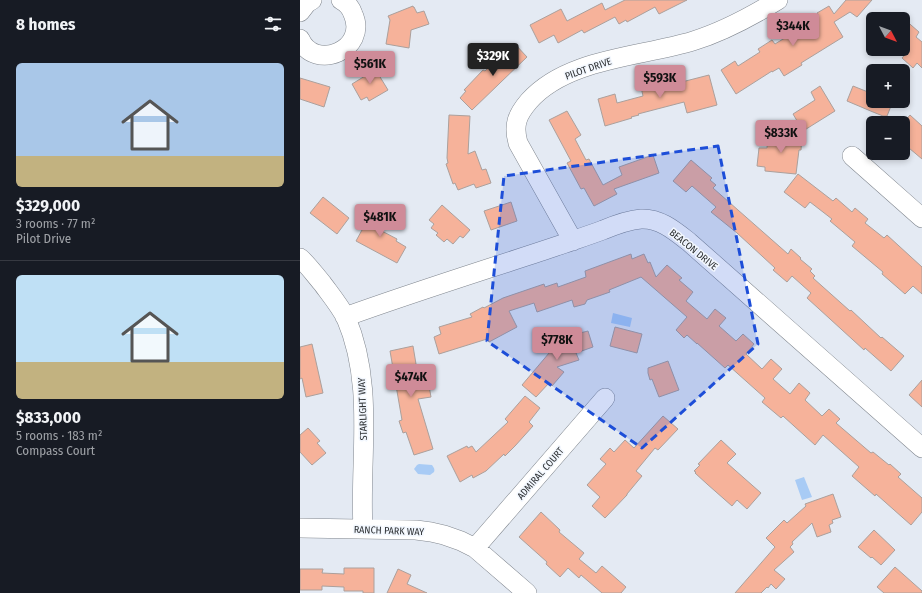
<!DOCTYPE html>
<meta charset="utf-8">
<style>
body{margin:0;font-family:"Fira Sans Condensed",sans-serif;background:#242831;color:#f1f3f6;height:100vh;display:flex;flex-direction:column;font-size:15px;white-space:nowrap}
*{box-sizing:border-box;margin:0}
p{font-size:13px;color:#9ea1a6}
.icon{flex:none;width:22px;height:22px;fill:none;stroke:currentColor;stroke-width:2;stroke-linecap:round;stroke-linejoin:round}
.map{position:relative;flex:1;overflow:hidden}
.side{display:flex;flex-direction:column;background:#171b24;width:300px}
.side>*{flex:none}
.needle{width:26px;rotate:131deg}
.tools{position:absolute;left:566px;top:12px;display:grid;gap:8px}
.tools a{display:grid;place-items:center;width:44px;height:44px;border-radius:6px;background:#171b24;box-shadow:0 2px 6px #0003;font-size:20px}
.price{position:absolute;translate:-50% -34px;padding:0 9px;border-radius:4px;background:#cf8b98;color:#111;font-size:13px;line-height:26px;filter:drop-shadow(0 1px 2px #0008)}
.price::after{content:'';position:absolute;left:50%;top:24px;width:12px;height:9px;margin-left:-6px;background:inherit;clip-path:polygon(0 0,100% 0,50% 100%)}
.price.on{background:#222;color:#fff}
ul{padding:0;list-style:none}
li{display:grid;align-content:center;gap:8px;height:212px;padding:0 16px}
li+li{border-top:1px solid #363941}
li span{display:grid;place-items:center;height:124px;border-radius:6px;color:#555}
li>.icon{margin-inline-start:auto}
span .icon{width:72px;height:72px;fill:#fffc;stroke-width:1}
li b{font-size:17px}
h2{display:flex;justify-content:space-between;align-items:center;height:48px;padding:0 16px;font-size:17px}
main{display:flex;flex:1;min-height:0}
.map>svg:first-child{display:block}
.water{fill:#a8cbf5}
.building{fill:#f6b29a;stroke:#aba09c}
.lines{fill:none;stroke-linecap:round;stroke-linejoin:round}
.minor-casing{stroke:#81878f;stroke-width:20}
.minor{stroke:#fff;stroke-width:19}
.marked{fill:#1d4ed8;fill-opacity:0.2;stroke:#1d4ed8;stroke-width:3;stroke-dasharray:8 5;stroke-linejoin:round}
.labels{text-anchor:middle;stroke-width:3;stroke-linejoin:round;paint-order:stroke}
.street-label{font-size:10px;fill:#2d3033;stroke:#f2f7fe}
</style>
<main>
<section class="side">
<h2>8 homes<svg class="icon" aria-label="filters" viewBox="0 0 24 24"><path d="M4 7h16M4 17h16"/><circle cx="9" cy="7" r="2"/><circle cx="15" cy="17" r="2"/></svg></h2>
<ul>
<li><span style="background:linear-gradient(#a9c7e8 75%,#c2b280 0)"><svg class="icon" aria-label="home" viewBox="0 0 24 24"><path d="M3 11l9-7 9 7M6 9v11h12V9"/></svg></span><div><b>$329,000</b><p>3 rooms · 77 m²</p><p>Pilot Drive</p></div></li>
<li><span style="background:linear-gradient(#bfe0f5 70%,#c2b280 0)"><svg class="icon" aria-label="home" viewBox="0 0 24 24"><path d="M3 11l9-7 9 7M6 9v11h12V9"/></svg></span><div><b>$833,000</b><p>5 rooms · 183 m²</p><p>Compass Court</p></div></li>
</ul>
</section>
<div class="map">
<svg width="622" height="593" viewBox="0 0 622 593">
<rect width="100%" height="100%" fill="#e4eaf3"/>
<!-- water -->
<path class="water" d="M313 313 332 318 330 327 311 323Z
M119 464 132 465C134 468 135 469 134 472L130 475 118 474 114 469 117 465Z
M504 477 512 497 502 500 495 480Z"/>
<!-- building -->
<path class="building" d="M325 0H387L359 14 355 7 327 22 326 20 319 24 315 17 284 33 282 30 258 43 254 35 239 43 230 25 261 9 267 21 302 3 305 10Z
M546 0H572L557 17 550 12 534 22 543 37 501 63 502 65 484 76 479 68 472 72V71L436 94 421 70 435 61 438 66 460 52 458 49 472 40 475 44 501 28V26L518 15 517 13 529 6 534 14Z
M113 6V7H114L117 13 124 11 129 24 111 30 109 48 86 44 90 20 88 16Z
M603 18 619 32 616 37 622 42V68L617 63 613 68 602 58 609 50 603 46Z
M214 43 227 57 172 110 160 98 166 91 164 90 183 70 185 71Z
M74 67 88 90 69 101 67 97 61 100 52 84 65 76 63 73Z
M409 75 417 105 387 113 384 102 338 114 339 115 331 117 332 118 305 126 298 99 315 94 317 103 343 96 341 87 373 79 374 84Z
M0 78 30 87 24 107 0 99Z
M520 86 535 111 503 131 493 114 515 100 511 92Z
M553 86 573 94V101H593L587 116H583L573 112 547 101Z
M267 111 281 135 275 139 286 160 289 159 303 185 322 175 319 167 353 155 359 173 314 189 317 194 294 206 284 188 281 189 267 163 271 161 249 120Z
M149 115 170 116 168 154 175 151 182 170 186 169 191 183 176 188 174 184 158 190 155 183 153 184 146 164 148 163 147 158Z
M610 115 622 126V159L603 143V123Z
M480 134 502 136 501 150H499L496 174 465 171V167L457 166 459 148H467L468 136 480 138Z
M391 160 412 178 410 180 416 185 413 188 488 254 491 249 501 258 500 259 512 269 510 271 515 276 513 278 550 311 551 310 581 338 582 337 604 356 591 371 565 348 564 350 507 298 511 293 492 276 487 282 473 270 475 268 437 233 411 212 416 207 392 186 386 192 373 181Z
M498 174 533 201 536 198 552 212 555 208 568 219 565 223 584 238 587 235 622 267V294L613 286 605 294 582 274 583 272 552 246 555 242 530 221 532 219 510 202 505 208 484 192Z
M23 197 49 218 37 234 10 213Z
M211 202 217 221 191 230 184 211Z
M142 205 170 230 163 238 160 236 153 244 147 239 144 242 136 235 138 233 131 228 134 224 129 220Z
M74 208 86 214 78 229 97 239 96 241 106 247 97 263 56 241Z
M331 254 332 259 344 254 348 263 350 262 356 277 367 265 382 278 379 280 393 292 386 301 407 319 415 309 426 318 419 326 436 341 443 334 454 344 446 354 462 369 471 359 482 369 473 379 490 394 499 383 510 393 505 400 522 416 529 409 540 419 536 423 571 453 573 452 589 465 590 464 601 474 598 477 622 498V512L611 525 576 494 575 496 552 476 559 467 523 435 515 445 483 416 481 418 462 402 465 398 428 365 425 368 397 343V344L387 335 384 338 376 330 387 317 341 277 309 290 310 292 287 300 285 304 274 307 272 300 237 312 234 303 209 311 217 327 189 342 187 339 139 354 134 337 141 334 139 327 172 317 170 314 183 307 184 308 203 298 244 284 245 287 257 283 258 287 286 277 285 271Z
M315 327 342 334 337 353 310 346Z
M288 331 293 347 276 353 279 360 257 367 264 372 252 386 249 383 236 397 222 385 255 346 253 340 279 332 280 333Z
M12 344 23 393 6 397 2 378 0 379V347Z
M113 346 118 376 127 375 131 397 118 399 133 449 114 455 106 432 103 433 99 421 102 420 90 351Z
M368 361 379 390 359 397 352 379 350 380 348 373V368Z
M622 380V407L609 395Z
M225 396 240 408 229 422 233 426 215 446 205 456 204 454 186 471 173 478 172 475 160 482 147 456 167 446 168 448 172 446 176 452 208 422 205 419Z
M363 416 378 429 358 450 355 448 336 471 342 476 327 494V495L305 518 292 506 300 497 287 485 306 464 300 459 310 448 314 452 325 440 334 448Z
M8 428 20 441 17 443 26 453 12 465 0 452V435Z
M421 440 436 454 427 463 461 493 447 509 437 500 432 506 407 484 395 473 396 472 394 471 400 465 398 464Z
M533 494 541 517 532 520 533 523 529 525 531 532 517 537 512 523 492 542 493 544 490 547 494 552 474 570 485 579 476 589 471 584 468 588 467 587 461 593H435L475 547 466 538 484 520 487 523 506 506 505 504Z
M241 512 260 530 259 532 284 553 279 559 296 573 302 566 326 587 321 593H302L281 575 279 578 268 568 260 577 246 564 247 562 219 537Z
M574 530 595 550 581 565 572 557 571 558 558 547Z
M595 567 622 591V593H584L577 587Z
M44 568H74V593H63V591H44V587L22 586V590H0V569H23L22 573 44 574Z
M98 569 111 575 107 584 127 593H87Z"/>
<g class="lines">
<defs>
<path id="minor" d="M0 12 7 3 12 0
M0 39C14 72 69 50 53 14 51 8 47 3 41 0
M552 156 622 218
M273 241 218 143C213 125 217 115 229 101 267 58 341 57 393 41 422 32 452 16 478 0
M0 258C8 265 15 275 22 283 30 294 40 306 46 318 75 385 59 459 63 529
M45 317C114 292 185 270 254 247 271 241 287 236 303 230 315 225 328 220 341 219 360 218 375 231 389 242L622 448
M0 528 116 530 131 532 144 535 161 541 175 548 227 593
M175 548 305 398"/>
</defs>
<!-- minor casing -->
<use href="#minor" class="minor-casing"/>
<!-- minor -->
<use href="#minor" class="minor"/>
</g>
<!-- marked area -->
<path class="marked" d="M418 146 458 344 342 448 187 341 204 176Z"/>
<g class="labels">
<!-- street labels -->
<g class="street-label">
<text transform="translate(288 68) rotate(-19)" y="4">PILOT DRIVE</text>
<text transform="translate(394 249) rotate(39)" y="4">BEACON DRIVE</text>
<text transform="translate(62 409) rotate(-92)" y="4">STARLIGHT WAY</text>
<text transform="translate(240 473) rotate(-49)" y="4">ADMIRAL COURT</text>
<text transform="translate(89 530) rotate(2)" y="4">RANCH PARK WAY</text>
</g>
</g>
</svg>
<div class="tools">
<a><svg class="needle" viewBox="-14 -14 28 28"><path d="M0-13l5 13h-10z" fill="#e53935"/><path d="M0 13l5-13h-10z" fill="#9ea1a6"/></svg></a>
<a>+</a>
<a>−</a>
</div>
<b class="price" style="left:493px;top:47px">$344K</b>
<b class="price on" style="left:193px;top:77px">$329K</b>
<b class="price" style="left:70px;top:85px">$561K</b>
<b class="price" style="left:360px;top:99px">$593K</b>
<b class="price" style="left:481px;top:154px">$833K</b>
<b class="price" style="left:80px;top:238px">$481K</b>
<b class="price" style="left:257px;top:361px">$778K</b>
<b class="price" style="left:111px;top:398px">$474K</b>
</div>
</main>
